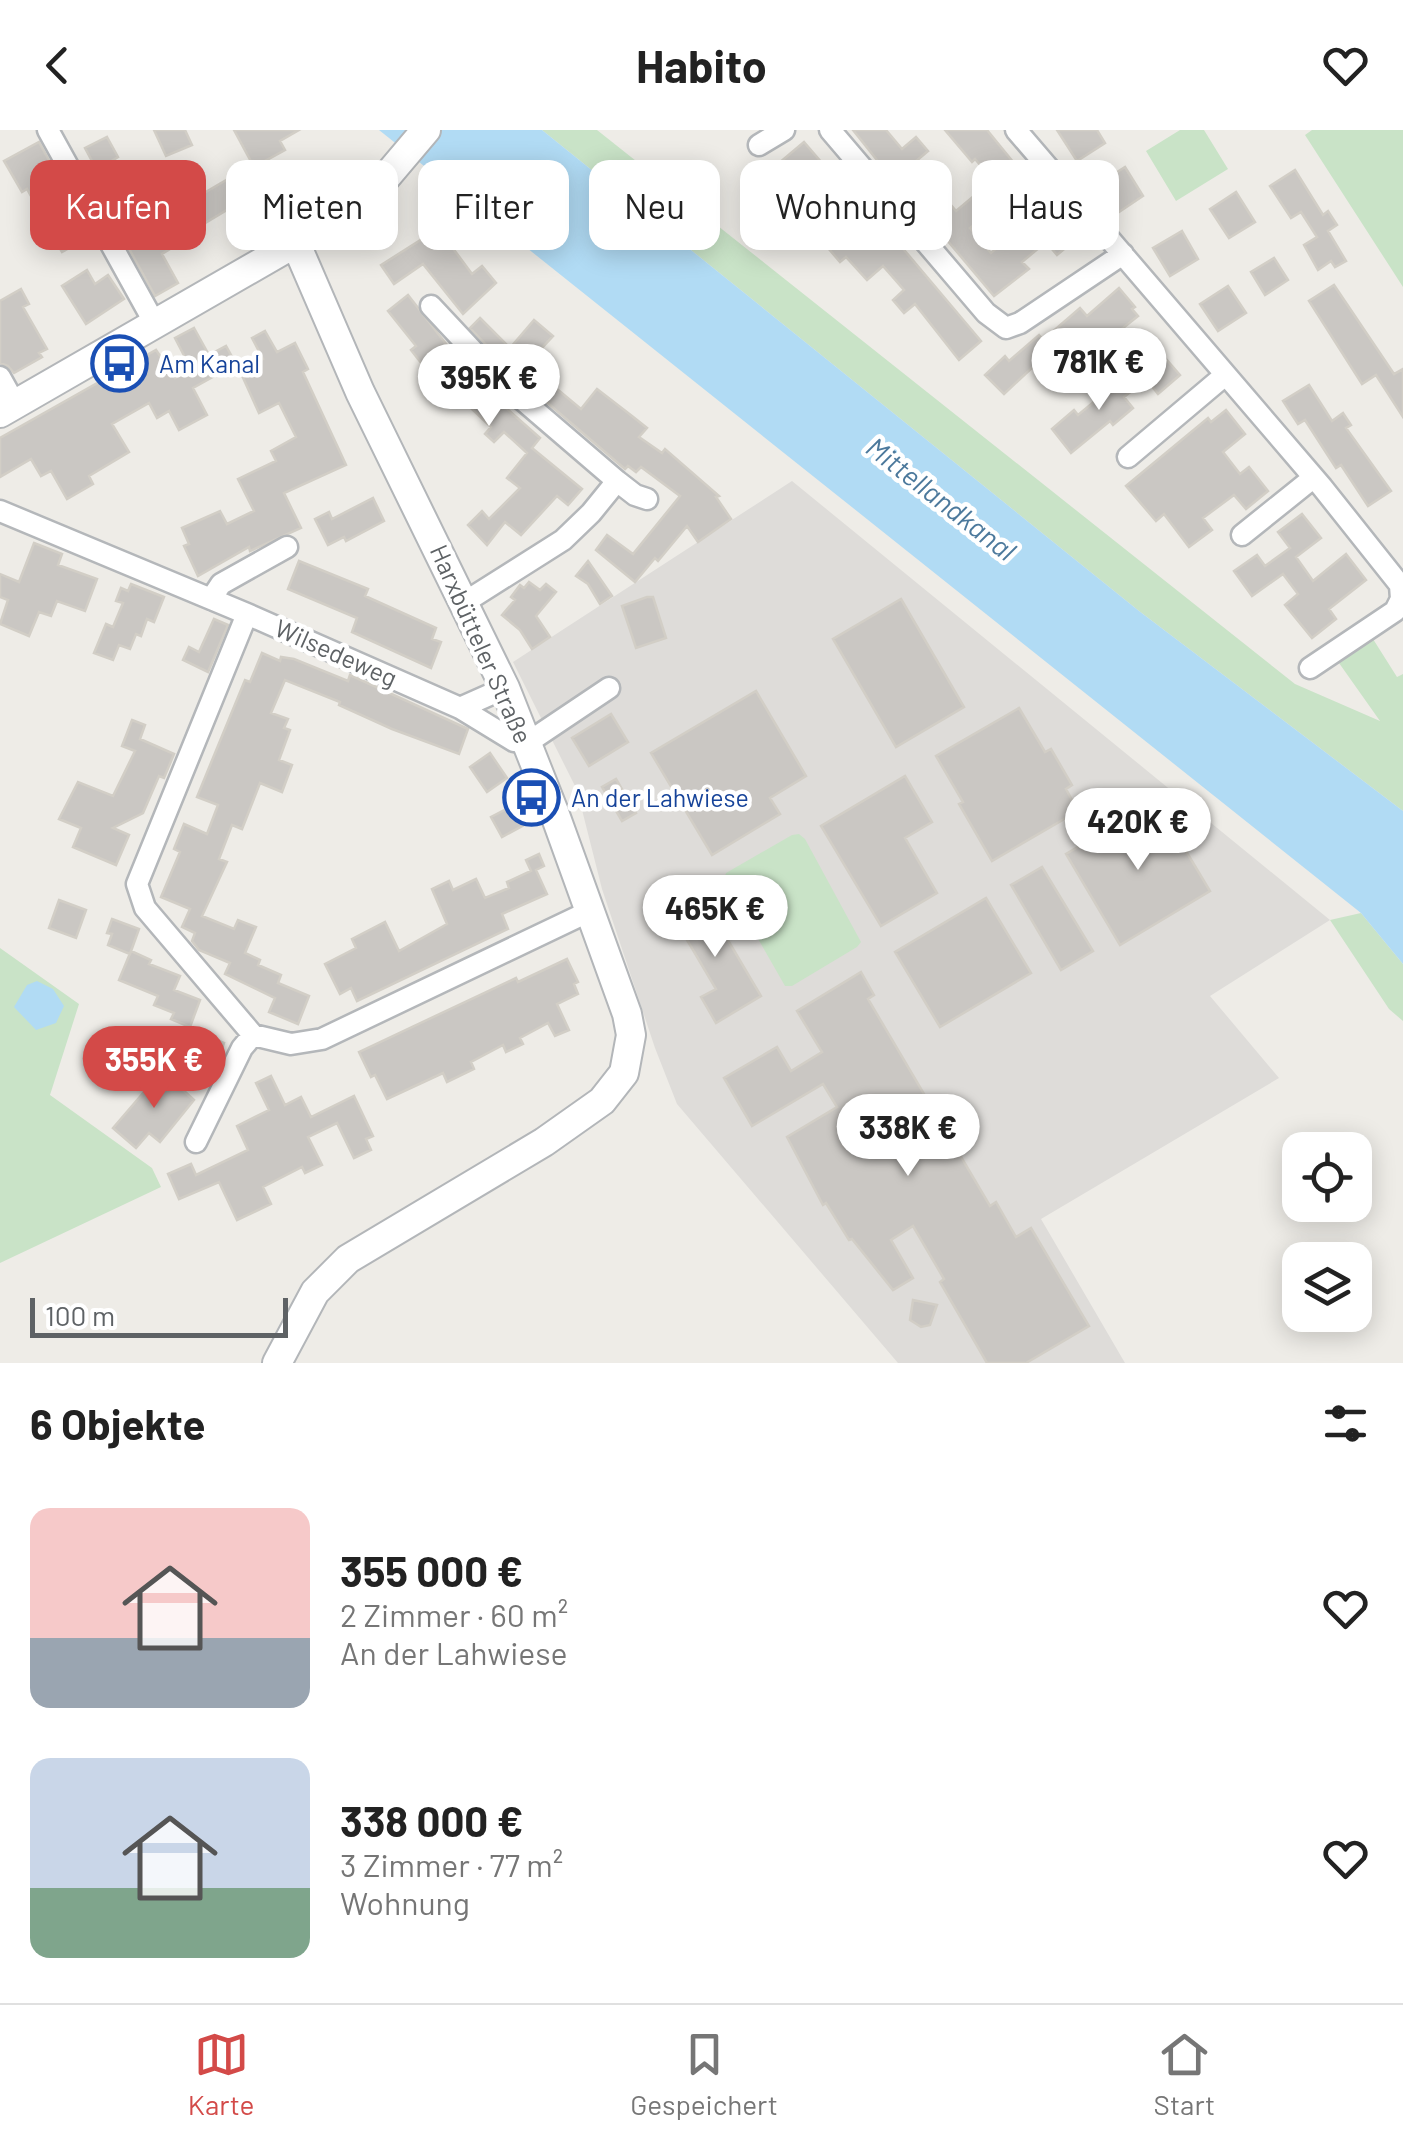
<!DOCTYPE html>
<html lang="de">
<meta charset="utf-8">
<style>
body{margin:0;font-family:Barlow,sans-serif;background:#f2f2f2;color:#222;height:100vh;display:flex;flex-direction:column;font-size:38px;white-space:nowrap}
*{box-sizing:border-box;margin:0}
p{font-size:32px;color:#767676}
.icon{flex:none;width:55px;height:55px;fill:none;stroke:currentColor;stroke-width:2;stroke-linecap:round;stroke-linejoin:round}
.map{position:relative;height:1233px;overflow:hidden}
.details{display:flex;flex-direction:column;background:#fff;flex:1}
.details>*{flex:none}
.banner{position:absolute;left:30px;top:30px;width:1345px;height:90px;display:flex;gap:20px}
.tools{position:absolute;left:1282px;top:1002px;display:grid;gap:20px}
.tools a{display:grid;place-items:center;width:90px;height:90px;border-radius:20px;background:#fff;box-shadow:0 5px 25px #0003;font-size:50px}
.scale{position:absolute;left:30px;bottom:25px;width:258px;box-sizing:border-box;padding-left:10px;border:5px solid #5e6265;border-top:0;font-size:28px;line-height:35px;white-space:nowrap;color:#5e6265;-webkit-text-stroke:8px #fff;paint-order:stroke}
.price{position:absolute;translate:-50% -85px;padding:0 22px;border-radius:35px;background:#fff;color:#222;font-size:32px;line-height:65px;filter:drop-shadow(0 2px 5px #0008)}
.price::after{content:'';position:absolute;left:50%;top:60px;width:30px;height:22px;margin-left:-15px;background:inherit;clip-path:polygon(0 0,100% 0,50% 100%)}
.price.on{background:#d34a48;color:#fff}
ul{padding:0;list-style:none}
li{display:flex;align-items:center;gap:30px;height:250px;padding:0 30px}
li span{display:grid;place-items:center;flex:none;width:280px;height:200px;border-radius:20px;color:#555}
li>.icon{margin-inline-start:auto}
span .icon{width:120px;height:120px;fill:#fffc;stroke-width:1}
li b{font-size:42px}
h2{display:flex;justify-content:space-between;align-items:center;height:120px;padding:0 30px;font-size:42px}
.tag{padding:0 35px;border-radius:20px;background:#fff;box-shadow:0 5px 25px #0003;font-size:35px;line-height:90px}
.tag.on{background:#d34a48;color:#fff}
header{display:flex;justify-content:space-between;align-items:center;height:130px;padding:0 30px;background:#fff;font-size:45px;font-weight:700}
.dock{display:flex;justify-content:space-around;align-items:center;height:140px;border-top:2px solid #e0e0e0;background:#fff;font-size:28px;color:#767676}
.dock a{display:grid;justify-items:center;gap:5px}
.dock .on{color:#d34a48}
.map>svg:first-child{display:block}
.industrial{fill:#dedcd9}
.green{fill:#c9e3c7}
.water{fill:#b1dbf4}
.building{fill:#cac7c3;stroke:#d2cec6;stroke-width:2.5;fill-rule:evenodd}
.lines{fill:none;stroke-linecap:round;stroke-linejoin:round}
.street-casing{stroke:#b4b7ba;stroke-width:25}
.secondary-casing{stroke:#b3b6b9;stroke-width:32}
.street{stroke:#fff;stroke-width:20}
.secondary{stroke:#fff;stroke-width:28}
.labels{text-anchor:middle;stroke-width:9;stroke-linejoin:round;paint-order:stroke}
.transit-label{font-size:25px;fill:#164399;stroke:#fff;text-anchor:start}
.street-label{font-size:25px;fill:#5e6265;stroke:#fff}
.water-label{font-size:28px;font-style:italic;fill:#4c799c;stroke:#fff}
</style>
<header><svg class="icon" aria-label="back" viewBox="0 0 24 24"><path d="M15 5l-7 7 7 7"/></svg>Habito<svg class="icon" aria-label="heart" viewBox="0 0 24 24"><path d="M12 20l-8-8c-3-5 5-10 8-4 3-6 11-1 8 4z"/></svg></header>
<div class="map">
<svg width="1403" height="1233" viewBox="0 0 1403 1233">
<rect width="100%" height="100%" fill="#eeece7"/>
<!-- industrial -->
<path class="industrial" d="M792 351 1330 790 1210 866 1279 948 1041 1089 1125 1233H898L677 974 655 918 602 759 577 660 513 532Z"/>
<!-- green -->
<path class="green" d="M542 0H597L1295 554 1380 591 1339 533 1373 509 1397 547 1403 544V681L1139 481Z
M1180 0H1204L1228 39 1176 71 1146 21Z
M1312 0H1403V157L1305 5Z
M799 704 805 709 861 812 857 817 792 856H785L724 749 726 743 792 705Z
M1361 783 1403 834V891L1389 879 1330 790Z
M0 818 79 874 50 965 152 1038 161 1057 0 1133Z"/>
<!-- water -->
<path class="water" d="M379 0H542L1139 481 1403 681V834L1361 783Z
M37 851 53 859 64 876 56 893 36 900 14 877 27 855Z"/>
<!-- building -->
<path class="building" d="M154 0H185L192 15 166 26Z
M234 0H299L280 11 285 20 254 37Z
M853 0H886L902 19 916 7 928 21 915 32 956 81 993 50 975 29 972 32 945 0H987L1076 109 1057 125 1046 112 1022 132 1029 139 994 166 936 97 941 93 911 58 904 64ZM1006 65 1028 91 991 123 970 98Z
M1057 0H1097L1105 13 1077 31Z
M107 7 118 27 110 32 121 52 107 59 85 18Z
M39 12 90 106 62 122 27 59 22 62 4 31Z
M804 12 822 33 816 39 848 76 872 103 879 97 898 117 900 115 981 211 959 230 915 174 904 183 893 170 904 160 883 136 867 150 846 127 840 132 816 104 808 111 790 90 798 83 780 62 768 72 746 46 758 35 766 44Z
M167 35H173L192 70 252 35 265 57 192 101 194 104 162 124 178 153 155 166 116 95 146 78 154 92 178 78 157 41Z
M1125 37 1143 66 1116 84 1097 55Z
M1295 40 1323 85 1328 81 1337 95 1328 101 1346 131 1335 137 1331 131 1318 140 1304 115 1317 107 1301 82 1291 88 1270 56Z
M1236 62 1255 92 1229 108 1210 79Z
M449 92 462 110 452 117 472 144 482 136 496 153 463 184 423 134 394 154 381 135Z
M1182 101 1198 129 1170 146 1153 118Z
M1274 128 1288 150 1265 165 1251 142Z
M87 140 95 154 108 145 124 169 86 194 62 156Z
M1334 155 1394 244 1403 239V287L1376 245 1362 254 1309 171Z
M1228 156 1246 183 1218 201 1200 174Z
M1119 158 1135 177 1132 179 1138 186 1083 230 1069 213 1039 240 1035 235 1004 264 985 245 1005 226 1009 231 1039 205 1043 210 1080 178 1087 186Z
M21 159 29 174 23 177 47 219 39 223 42 227 14 243 8 236 0 233V171Z
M408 165 471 246 475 243 498 267 496 269 540 308 532 318 582 359 568 375 557 366 521 405 505 392 487 415 468 395 482 381 489 389 520 358 507 348 527 323 504 302 494 312 485 304 491 297 453 261 448 266 418 229 411 220 416 216 388 181Z
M480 188 510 218 534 190 553 206 527 234 581 279 597 259 632 286 647 298 639 307 662 323 665 319 719 366 716 367 731 389 698 412 687 396 658 431 655 428 635 452 596 420 607 405 633 424 680 366 641 337 636 342 628 336 625 339 516 246 470 198Z
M194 198 209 225 226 216 236 234 193 258 207 285 179 300 169 281 157 288 149 273 112 294 129 322 89 346 93 354 67 369 51 341 41 346 31 329 0 347V308L156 220 175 248 191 239 175 208Z
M265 201 277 222 295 213 308 239 303 242 346 335 284 363 301 398 250 421 249 417 198 446 184 416 189 414 182 398 220 381 227 394 254 381 238 349 276 331 271 321 296 307 279 273 259 283 240 241 263 229 252 208Z
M1160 222 1180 245 1158 264 1139 240Z
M1136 237 1146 250 1124 267 1133 278 1113 295 1110 291 1071 323 1052 299 1074 280 1078 285Z
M1309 255 1332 291 1343 283 1351 295 1346 298 1391 361 1368 376 1341 335 1336 338 1305 290 1298 294 1283 271Z
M1226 280 1245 304 1223 322 1240 344 1249 337 1268 361 1246 379 1234 365 1203 388 1212 400 1189 417 1164 384 1156 391 1126 356 1208 288 1211 292Z
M373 368 384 391 346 411 344 407 328 415 315 389 329 382 332 389Z
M1302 384 1321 408 1296 427 1313 451 1346 424 1366 450 1329 479 1336 489 1312 508 1285 475 1298 464 1283 444 1252 466 1234 441 1257 425 1265 436 1290 418 1278 402Z
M34 413 62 424 58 435 97 449 85 481 57 471 51 486 39 482 29 506 0 494 8 470 0 467V444L19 452Z
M299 431 368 459 365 466 436 498 432 509 441 512 431 538 352 502 357 488 288 459Z
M588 431 612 466 600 474 588 454 576 446Z
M529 452 540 460 546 454 556 462 536 486 550 507 532 519 520 500 502 485 515 470 511 467 520 455 524 458Z
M131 454 164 467 154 492 147 489 141 506 136 504 130 519 119 515 113 530 94 523 106 494 113 497 123 473 116 471 121 458 128 461Z
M647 467H653L666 508 636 518 622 476Z
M901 469 964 577 896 617 833 509Z
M214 489 228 495 208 542 183 530 189 517 199 522Z
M262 523 280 531 281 527 294 529 348 551 350 545 468 599 459 624 392 599 339 575 340 572 285 550 271 583 288 589 284 598 290 600 279 630 292 635 282 662 260 653 242 699 232 695 219 729 227 732 202 786 234 799 238 790 256 797 245 823 260 830 258 835 281 845 278 853 309 866 298 894 269 882 275 868 225 844 230 833 199 820 192 811 195 803 182 797 190 779 161 767 180 722 174 719 184 694 207 704 218 675 197 667 245 550 250 552Z
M756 561 806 646 770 668 780 684 712 725 651 623Z
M1019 578 1045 622 1051 619 1072 655 1066 659 1078 681 992 731 959 674 963 672 936 626Z
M611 584 628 612 589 636 572 608Z
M132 590 145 595 140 609 174 624 164 648 159 646 143 683 113 698 129 705 116 735 73 717 81 698 59 689 78 652 113 666 135 621 122 616Z
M490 623 507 648 487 662 470 637Z
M905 646 932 692 905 708 937 763 881 796 821 696Z
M616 649 636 683 622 691 602 657Z
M1156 671 1210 761 1120 815 1066 724Z
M514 675 526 694 502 707 491 687Z
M539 724 544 736 536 740 547 764 502 784 508 799 357 871 351 858 340 864 325 834 356 818 352 809 385 792 399 821 447 794 432 759 449 751 453 760 476 749 485 768 509 758 507 752 531 741 526 730Z
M1042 737 1093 821 1061 840 1011 755Z
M703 768 761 866 716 893 701 867 716 859 680 798 671 803 664 791Z
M986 768 1031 843 940 897 895 822Z
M59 770 86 780 76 808 49 798Z
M112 789 139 799 130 824 108 815 112 804 107 803Z
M131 821 151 830 149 834 180 846 174 860 200 870 190 897 171 889 174 883 154 875 158 866 119 850Z
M567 829 578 852 574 854 578 864 557 874 569 900 555 906 548 893 520 908 523 914 506 922 503 915 471 932 474 939 447 952 443 943 387 969 375 945 371 947 359 922 516 848 518 852Z
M861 842 874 865 868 869 990 1076 996 1072 1016 1107 1031 1098 1089 1196 1026 1233H987L940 1152 944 1149 913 1096 891 1110 913 1148 893 1160 852 1109 849 1110 826 1073 823 1075 787 1007 837 977 823 954 752 996 724 948 777 917 791 941 822 922 797 881Z
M200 903 224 913 215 937 190 928Z
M162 941 194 970 160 1012 149 1003 136 1018 113 998Z
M271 946 285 975 301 967 311 987 354 966 373 1006 366 1009 371 1020 354 1028 337 993 308 1007 322 1035 305 1043 302 1037 263 1057 271 1074 237 1090 219 1052 179 1069 168 1044 191 1034 196 1045 248 1020 237 996 269 980 256 953Z
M913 1170 937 1175 930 1195 921 1197 910 1190Z"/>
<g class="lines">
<defs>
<path id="street" d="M48 0 155 194
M830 0 986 183 1006 198 1020 193 1123 124
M1016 0 1322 357 1400 455 1401 469 1395 481 1310 538
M759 15 784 0
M431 176 504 254 617 351 591 383 563 410 465 472
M0 247 15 274
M1128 327 1224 246
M617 351 635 365 647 369
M0 381 247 484 460 578 514 611 525 612 536 607 609 558
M1242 405 1313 348
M211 469 221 454 287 417
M247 484 137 754 145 778 253 905 291 914 322 909 590 781
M460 578 505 558
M196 1012 242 918 253 905"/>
<path id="secondary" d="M0 283 330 93 382 52 426 0
M277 1233 315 1162 348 1129 544 1012 602 971 624 943 631 905 627 884 554 682 505 558 360 262 296 114"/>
</defs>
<!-- street casing -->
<use href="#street" class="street-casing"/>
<!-- secondary casing -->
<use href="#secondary" class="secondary-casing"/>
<!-- street -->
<use href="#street" class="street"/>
<!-- secondary -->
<use href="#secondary" class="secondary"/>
</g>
<!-- icons -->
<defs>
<symbol id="bus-ring" viewBox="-11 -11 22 22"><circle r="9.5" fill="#fff" stroke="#1a4fb4" stroke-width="1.5"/><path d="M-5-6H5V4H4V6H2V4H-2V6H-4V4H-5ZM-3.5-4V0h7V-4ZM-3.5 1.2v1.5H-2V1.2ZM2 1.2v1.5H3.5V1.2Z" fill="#1a4fb4"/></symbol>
</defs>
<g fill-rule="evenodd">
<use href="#bus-ring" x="88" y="202" width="63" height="63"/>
<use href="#bus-ring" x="500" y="636" width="63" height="63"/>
</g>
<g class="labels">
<!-- transit labels -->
<g class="transit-label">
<text x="159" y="243">Am Kanal</text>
<text x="571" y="677">An der Lahwiese</text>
</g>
<!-- street labels -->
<g class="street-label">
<text transform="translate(481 514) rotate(66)" y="9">Harxbütteler Straße</text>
<text transform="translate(336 523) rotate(24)" y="9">Wilsedeweg</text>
</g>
<!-- water labels -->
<g class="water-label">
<text transform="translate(941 369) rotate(38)" y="10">Mittellandkanal</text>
</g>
</g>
</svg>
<div class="tools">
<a><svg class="icon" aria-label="locate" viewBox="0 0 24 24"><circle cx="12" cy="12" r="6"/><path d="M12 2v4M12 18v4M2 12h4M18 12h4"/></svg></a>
<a><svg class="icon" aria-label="layers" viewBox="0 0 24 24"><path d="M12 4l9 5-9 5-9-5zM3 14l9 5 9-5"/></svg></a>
</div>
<div class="scale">100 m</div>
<b class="price" style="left:1099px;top:283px">781K €</b>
<b class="price" style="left:489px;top:299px">395K €</b>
<b class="price" style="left:1138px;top:743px">420K €</b>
<b class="price" style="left:715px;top:830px">465K €</b>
<b class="price on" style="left:154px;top:981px">355K €</b>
<b class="price" style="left:908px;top:1049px">338K €</b>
<div class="banner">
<a class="tag on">Kaufen</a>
<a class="tag">Mieten</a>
<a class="tag">Filter</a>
<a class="tag">Neu</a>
<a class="tag">Wohnung</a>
<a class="tag">Haus</a>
</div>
</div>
<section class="details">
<h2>6 Objekte<svg class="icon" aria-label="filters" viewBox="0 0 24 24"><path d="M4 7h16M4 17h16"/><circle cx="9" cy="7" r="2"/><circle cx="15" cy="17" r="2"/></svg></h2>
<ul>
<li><span style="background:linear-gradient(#f6c9c9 65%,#9aa5b1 0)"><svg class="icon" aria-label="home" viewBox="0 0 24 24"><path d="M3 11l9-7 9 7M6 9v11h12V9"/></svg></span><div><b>355 000 €</b><p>2 Zimmer · 60 m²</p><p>An der Lahwiese</p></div><svg class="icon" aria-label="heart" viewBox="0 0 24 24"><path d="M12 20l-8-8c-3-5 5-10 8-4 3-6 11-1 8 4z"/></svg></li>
<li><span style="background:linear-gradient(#c9d6e8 65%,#7fa58c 0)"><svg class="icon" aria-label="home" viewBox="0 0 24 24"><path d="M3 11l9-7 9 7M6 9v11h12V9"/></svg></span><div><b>338 000 €</b><p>3 Zimmer · 77 m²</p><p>Wohnung</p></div><svg class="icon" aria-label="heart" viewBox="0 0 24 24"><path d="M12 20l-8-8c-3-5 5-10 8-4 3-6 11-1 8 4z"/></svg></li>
</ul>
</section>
<nav class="dock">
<a class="on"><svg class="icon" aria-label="map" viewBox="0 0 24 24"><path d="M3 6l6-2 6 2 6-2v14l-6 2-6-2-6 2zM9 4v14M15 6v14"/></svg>Karte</a>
<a><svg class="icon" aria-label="saved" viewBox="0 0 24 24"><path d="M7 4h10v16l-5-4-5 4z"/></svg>Gespeichert</a>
<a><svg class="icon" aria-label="home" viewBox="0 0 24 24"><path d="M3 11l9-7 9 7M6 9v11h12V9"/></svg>Start</a>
</nav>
